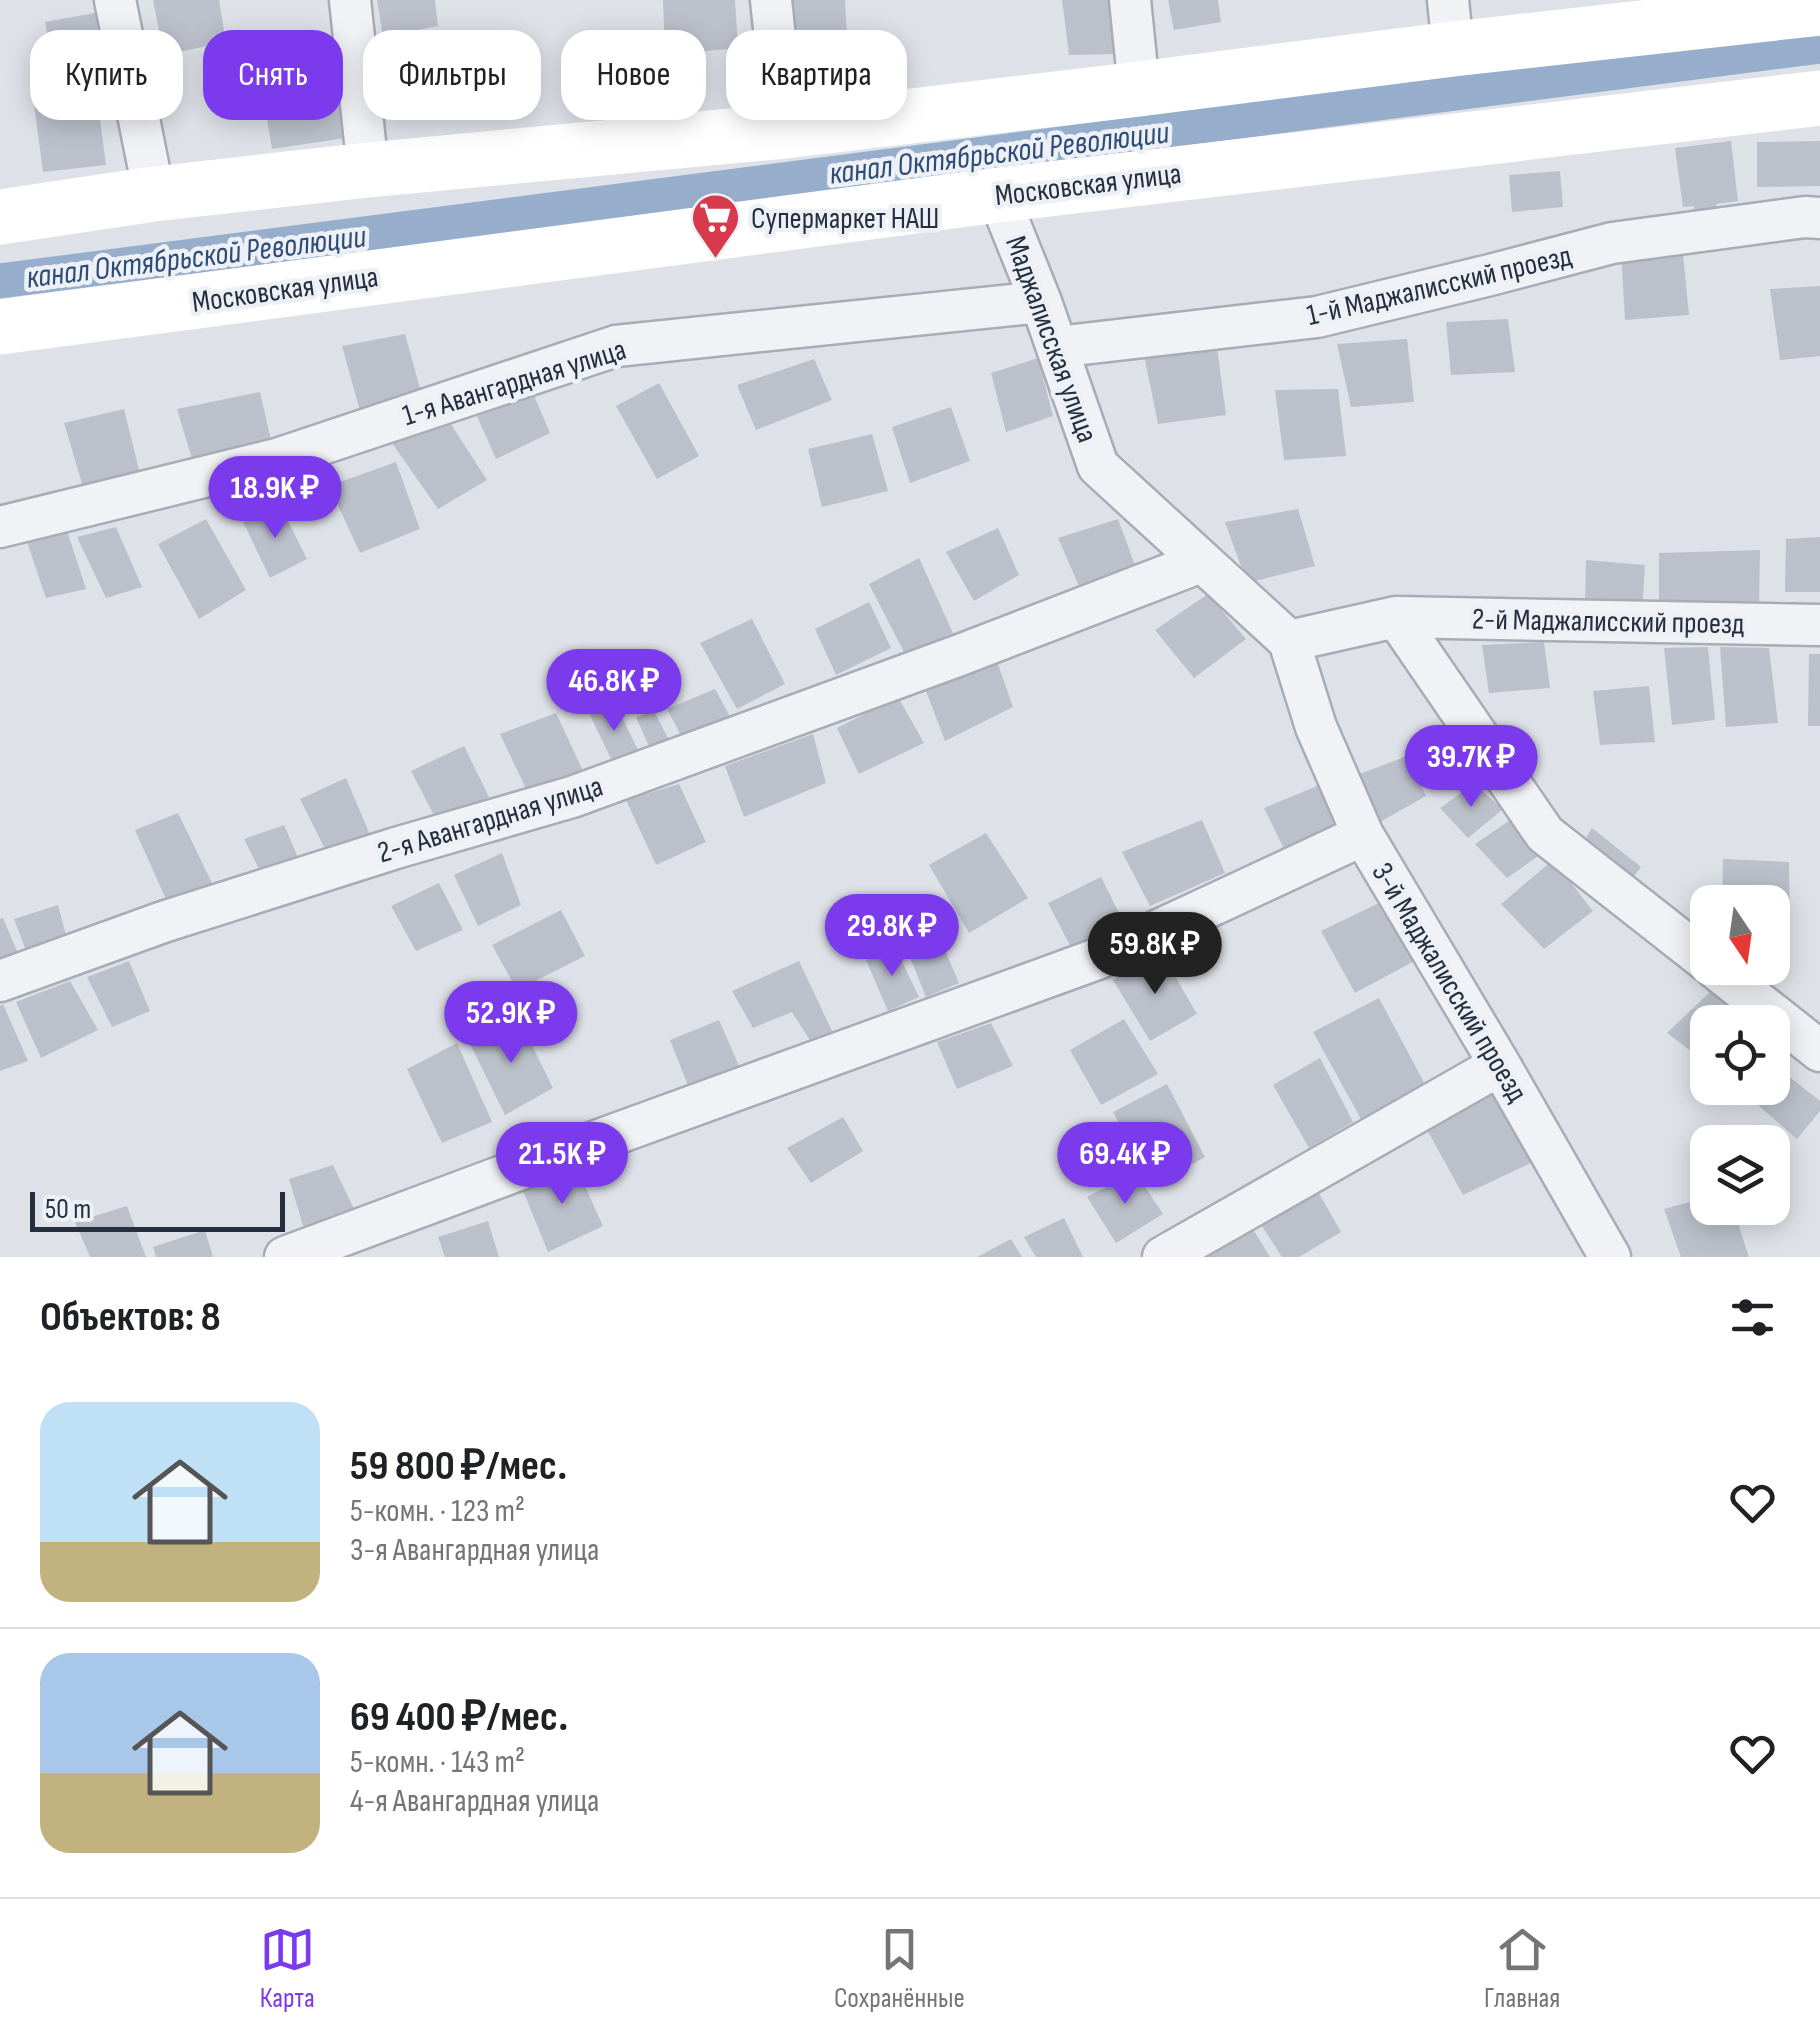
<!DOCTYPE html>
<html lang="ru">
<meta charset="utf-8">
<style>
body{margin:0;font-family:"Sofia Sans Condensed",sans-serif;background:#f2f2f2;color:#202124;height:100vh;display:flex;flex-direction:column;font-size:38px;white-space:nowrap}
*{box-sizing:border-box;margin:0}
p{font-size:32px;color:#757577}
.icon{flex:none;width:55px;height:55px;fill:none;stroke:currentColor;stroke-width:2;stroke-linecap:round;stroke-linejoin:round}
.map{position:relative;height:1257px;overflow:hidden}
.sheet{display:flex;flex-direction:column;background:#fff;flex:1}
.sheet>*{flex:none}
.guide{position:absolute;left:30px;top:30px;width:1000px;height:90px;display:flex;gap:20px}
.needle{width:65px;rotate:167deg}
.controls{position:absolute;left:1690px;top:885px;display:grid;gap:20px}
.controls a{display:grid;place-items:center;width:100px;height:100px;border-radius:20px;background:#fff;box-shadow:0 5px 25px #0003;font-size:50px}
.scale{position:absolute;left:30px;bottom:25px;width:255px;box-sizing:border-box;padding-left:10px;border:5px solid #262f40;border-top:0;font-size:28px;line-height:35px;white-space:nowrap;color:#262f40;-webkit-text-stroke:8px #edf1f6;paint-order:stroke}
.price{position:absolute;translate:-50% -85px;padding:0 22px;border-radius:35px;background:#7c3aed;color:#fff;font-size:32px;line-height:65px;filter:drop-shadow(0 2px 5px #0008)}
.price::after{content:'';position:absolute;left:50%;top:60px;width:30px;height:22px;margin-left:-15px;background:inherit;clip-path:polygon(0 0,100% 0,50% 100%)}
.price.current{background:#222;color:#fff}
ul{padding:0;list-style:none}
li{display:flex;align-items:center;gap:30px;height:250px;padding:0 40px}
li+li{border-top:2px solid #e0e0e0}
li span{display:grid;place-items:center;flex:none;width:280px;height:200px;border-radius:30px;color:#555}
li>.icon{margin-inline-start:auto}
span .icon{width:120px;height:120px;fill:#fffc;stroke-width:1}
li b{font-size:42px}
h2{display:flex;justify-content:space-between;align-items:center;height:120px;padding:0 40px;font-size:42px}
.chip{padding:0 35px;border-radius:30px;background:#fff;box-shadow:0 5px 25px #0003;font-size:35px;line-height:90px}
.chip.current{background:#7c3aed;color:#fff}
.tabs{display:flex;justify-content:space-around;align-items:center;height:140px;border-top:2px solid #e0e0e0;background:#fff;font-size:28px;color:#757577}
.tabs a{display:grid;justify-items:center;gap:5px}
.tabs .current{color:#7c3aed}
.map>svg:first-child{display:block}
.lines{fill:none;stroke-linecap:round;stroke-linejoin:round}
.canal{stroke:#96aecb;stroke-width:35}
.building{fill:#bbc0cb}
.minor-casing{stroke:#a7acb6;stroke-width:45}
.minor{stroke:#f1f2f6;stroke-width:40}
.secondary{stroke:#fff;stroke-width:55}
.labels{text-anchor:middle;stroke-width:9;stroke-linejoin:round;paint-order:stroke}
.street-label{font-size:30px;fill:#262f40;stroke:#edf1f6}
.poi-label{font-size:30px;fill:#262f40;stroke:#edf1f6;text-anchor:start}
.water-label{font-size:32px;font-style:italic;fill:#2e4c76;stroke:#edf1f6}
</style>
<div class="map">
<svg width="1820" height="1257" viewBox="0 0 1820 1257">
<rect width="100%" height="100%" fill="#dee2e8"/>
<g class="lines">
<!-- canal -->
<path class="canal" d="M0 281 1820 46"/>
</g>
<!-- building -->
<path class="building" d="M153 0H219L226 42 164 55Z
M377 0H435L438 26 383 37Z
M663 0H735L738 48 665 55Z
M791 0H845L847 34 792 37Z
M1062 0H1115L1119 54 1069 55Z
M1168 0H1218L1221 22 1174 30Z
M100 12 111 65 55 76 45 22Z
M454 54 460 109 399 114 393 58Z
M343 73 352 137 272 149 261 84Z
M96 89 106 165 43 172 33 97Z
M1731 141 1738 201 1716 204 1718 218 1696 220 1694 206 1683 207 1675 148Z
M1820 141V186L1757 187V142Z
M1560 171 1563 207 1512 212 1509 175Z
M1683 253 1689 315 1625 320 1621 254Z
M1820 286V356L1780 360 1770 289Z
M1508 319 1515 372 1451 375 1446 322Z
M405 334 423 399 360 411 342 346Z
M1407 339 1414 402 1351 407 1337 344Z
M1217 347 1226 415 1158 424 1144 355Z
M1038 358 1053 416 1006 432 991 373Z
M814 359 832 400 756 430 737 385Z
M659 383 699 456 657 479 616 406Z
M1338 389 1346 456 1284 460 1275 390Z
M260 392 271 440 192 459 177 409Z
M533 393 550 433 496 459 477 416Z
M951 407 970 461 910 483 892 427Z
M124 409 140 474 83 487 64 423Z
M445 415 487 480 438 509 392 443Z
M872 434 888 491 822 507 808 449Z
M396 462 420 529 360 553 329 486Z
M280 505 307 559 270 578 243 522Z
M1298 509 1315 566 1247 583 1225 522Z
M206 519 246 590 199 619 158 544Z
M1118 519 1136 568 1082 593 1058 538Z
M116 527 142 587 106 598 77 537Z
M998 528 1019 575 974 601 946 552Z
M67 531 86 589 46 598 27 542Z
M1820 537V592H1785L1786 539Z
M1760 550 1759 607 1659 608V553Z
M919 558 953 633 906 656 869 584Z
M1586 560 1645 565 1642 612 1585 608Z
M1208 594 1246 639 1194 678 1155 630Z
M869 602 891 648 836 675 815 629Z
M752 619 785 684 737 709 700 643Z
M1544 642 1550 688 1489 693 1482 645Z
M1708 647 1715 720 1672 725 1664 648Z
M1720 647 1769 648 1778 723 1726 727Z
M1809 654H1820V726H1808Z
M997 661 1013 707 945 741 926 691Z
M1649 686 1655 742 1600 745 1593 691Z
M715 689 733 722 684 741 667 709Z
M898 697 924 743 859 774 837 728Z
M617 707 639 752 613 763 589 713Z
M654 711 671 744 653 755 636 717Z
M556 713 584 773 530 797 500 734Z
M813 734 826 783 744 817 725 766Z
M464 746 489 797 437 821 411 771Z
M1407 756 1426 796 1380 822 1357 775Z
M346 778 371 837 328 855 300 799Z
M679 784 706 842 656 865 626 800Z
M1322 784 1341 827 1286 853 1264 808Z
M1474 784 1503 809 1468 838 1440 808Z
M178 813 213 885 169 906 135 830Z
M1513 818 1544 852 1507 878 1475 844Z
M1202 820 1225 873 1150 906 1122 852Z
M284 825 300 862 261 873 244 839Z
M1592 828 1641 867 1629 883 1581 847Z
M986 833 1028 898 969 933 929 865Z
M502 853 521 905 478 926 454 875Z
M1723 859 1789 862 1790 921H1772V902H1722Z
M1553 860 1593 911 1544 949 1501 904Z
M1101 877 1126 927 1075 955 1048 903Z
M439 883 463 930 416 951 391 906Z
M1385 900 1418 959 1355 993 1321 931Z
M58 905 68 942 28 956 14 919Z
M561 910 585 956 517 990 492 945Z
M3 918 19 956 0 963V919Z
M934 924 959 983 926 997 902 938Z
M895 947 919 997 888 1011 866 960Z
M1161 952 1197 1014 1150 1041 1113 980Z
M129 961 150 1011 112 1027 87 977Z
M799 961 833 1033 813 1045 792 1012 753 1028 732 991Z
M70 981 98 1030 41 1058 16 1002Z
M1713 989 1751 1022H1708V1064L1667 1033Z
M1379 998 1426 1086 1362 1121 1313 1032Z
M3 1004 28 1061 0 1071V1006Z
M519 1019 553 1088 505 1115 468 1040Z
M1124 1019 1158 1074 1101 1105 1070 1050Z
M719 1020 739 1066 689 1088 670 1040Z
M991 1023 1013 1066 957 1089 937 1042Z
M457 1043 492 1122 442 1143 407 1069Z
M1320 1058 1353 1122 1309 1148 1273 1085Z
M1781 1070 1820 1101V1111L1797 1139 1750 1098 1761 1088H1772V1077Z
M1167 1084 1205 1157 1153 1186 1113 1112Z
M1498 1087 1535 1161 1463 1195 1426 1128Z
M843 1117 863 1151 811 1183 787 1148Z
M575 1164 603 1226 548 1252 521 1186Z
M333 1165 356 1213 305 1232 289 1179Z
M1135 1172 1163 1214 1116 1243 1087 1197Z
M1315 1186 1341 1232 1299 1257H1282L1256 1217Z
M1708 1197V1208H1733L1749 1257H1681L1664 1209Z
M127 1206 146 1257H90L75 1222Z
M1064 1218 1083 1257H1036L1024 1237Z
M488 1221 499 1257H445L438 1237Z
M1248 1221 1270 1257H1200Z
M205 1230 213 1257H156L153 1247Z
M1011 1239 1022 1257H977Z"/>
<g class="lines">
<defs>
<path id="minor" d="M115 0 154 194
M350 0 368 170
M771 0 785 131
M1130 0 1139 89
M1448 0 1453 49
M998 195 1041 302 1098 466 1289 641
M1057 347 1317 317 1490 275 1612 243 1805 217 1820 218
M0 527 277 459 616 346 1041 302
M1396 617 1545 834 1708 962
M1289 641 1316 727 1363 835 1500 1065 1610 1257
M1289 641 1396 617 1820 625
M1715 968 1820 1051
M0 981 163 922 396 848 572 797 960 655 1201 562
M285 1257 599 1140 1097 959 1363 835
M1163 1257 1500 1065"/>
</defs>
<!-- minor casing -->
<use href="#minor" class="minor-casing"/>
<!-- minor -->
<use href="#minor" class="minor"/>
<!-- secondary -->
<path class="secondary" d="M0 217 154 194 368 170 785 131 1139 89 1453 49 1820 8
M0 327 998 195 1820 98"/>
</g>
<!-- icons -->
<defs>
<symbol id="supermarket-pin" viewBox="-11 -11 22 30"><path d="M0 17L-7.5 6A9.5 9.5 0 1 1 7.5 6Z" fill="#d63a4c" stroke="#edf1f6"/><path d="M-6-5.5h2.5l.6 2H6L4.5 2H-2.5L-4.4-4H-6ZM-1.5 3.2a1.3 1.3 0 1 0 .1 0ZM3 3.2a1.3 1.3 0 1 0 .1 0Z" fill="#fff"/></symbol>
</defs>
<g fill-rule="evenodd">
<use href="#supermarket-pin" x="688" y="190" width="55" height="75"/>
</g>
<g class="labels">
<!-- street labels -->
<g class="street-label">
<text transform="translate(1088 184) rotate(-7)" y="10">Московская улица</text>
<text transform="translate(1439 285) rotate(-13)" y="10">1-й Маджалисский проезд</text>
<text transform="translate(285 289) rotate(-8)" y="10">Московская улица</text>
<text transform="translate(1052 339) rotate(70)" y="10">Маджалисская улица</text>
<text transform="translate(514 382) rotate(-17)" y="10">1-я Авангардная улица</text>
<text transform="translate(1608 621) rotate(1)" y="10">2-й Маджалисский проезд</text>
<text transform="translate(490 819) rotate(-17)" y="10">2-я Авангардная улица</text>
<text transform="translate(1450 982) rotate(59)" y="10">3-й Маджалисский проезд</text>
</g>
<!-- poi labels -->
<g class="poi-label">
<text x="751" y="228">Супермаркет НАШ</text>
</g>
<!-- water labels -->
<g class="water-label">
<text transform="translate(999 152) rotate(-7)" y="11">канал Октябрьской Революции</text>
<text transform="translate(196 256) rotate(-7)" y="11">канал Октябрьской Революции</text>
</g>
</g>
</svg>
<div class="controls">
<a><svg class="needle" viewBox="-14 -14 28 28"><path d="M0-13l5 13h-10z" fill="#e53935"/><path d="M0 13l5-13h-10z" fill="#757577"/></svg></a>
<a><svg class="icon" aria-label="locate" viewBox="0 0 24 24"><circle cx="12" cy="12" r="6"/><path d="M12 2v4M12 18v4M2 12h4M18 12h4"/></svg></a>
<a><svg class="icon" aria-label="layers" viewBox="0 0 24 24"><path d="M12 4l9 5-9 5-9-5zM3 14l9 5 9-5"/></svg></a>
</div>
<div class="scale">50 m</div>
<b class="price" style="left:275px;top:541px">18.9K ₽</b>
<b class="price" style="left:614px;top:734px">46.8K ₽</b>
<b class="price" style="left:1471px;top:810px">39.7K ₽</b>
<b class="price" style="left:892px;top:979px">29.8K ₽</b>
<b class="price current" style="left:1155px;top:997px">59.8K ₽</b>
<b class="price" style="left:511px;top:1066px">52.9K ₽</b>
<b class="price" style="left:562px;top:1207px">21.5K ₽</b>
<b class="price" style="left:1125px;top:1207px">69.4K ₽</b>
<div class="guide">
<a class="chip">Купить</a>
<a class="chip current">Снять</a>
<a class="chip">Фильтры</a>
<a class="chip">Новое</a>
<a class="chip">Квартира</a>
</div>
</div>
<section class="sheet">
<h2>Объектов: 8<svg class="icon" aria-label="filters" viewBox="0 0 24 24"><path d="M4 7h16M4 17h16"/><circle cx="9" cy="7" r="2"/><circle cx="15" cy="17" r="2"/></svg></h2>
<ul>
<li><span style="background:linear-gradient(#bfe0f5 70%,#c2b280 0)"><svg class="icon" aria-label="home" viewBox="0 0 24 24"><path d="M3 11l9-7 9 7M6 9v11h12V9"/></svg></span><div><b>59 800 ₽/мес.</b><p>5-комн. · 123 m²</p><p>3-я Авангардная улица</p></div><svg class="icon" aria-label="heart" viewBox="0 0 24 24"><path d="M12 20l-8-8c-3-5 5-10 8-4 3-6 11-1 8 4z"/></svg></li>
<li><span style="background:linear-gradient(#a9c7e8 60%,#c2b280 0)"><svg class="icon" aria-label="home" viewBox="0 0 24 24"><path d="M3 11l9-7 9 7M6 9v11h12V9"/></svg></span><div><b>69 400 ₽/мес.</b><p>5-комн. · 143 m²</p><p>4-я Авангардная улица</p></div><svg class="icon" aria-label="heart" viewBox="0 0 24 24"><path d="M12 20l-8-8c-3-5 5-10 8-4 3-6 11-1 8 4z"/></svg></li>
</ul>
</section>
<nav class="tabs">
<a class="current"><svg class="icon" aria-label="map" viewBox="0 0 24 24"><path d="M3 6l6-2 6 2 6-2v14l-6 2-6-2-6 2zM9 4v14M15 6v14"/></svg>Карта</a>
<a><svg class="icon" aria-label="saved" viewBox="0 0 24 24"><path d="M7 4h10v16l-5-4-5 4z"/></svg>Сохранённые</a>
<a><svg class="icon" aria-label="home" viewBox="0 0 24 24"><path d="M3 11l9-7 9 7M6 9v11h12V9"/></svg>Главная</a>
</nav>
